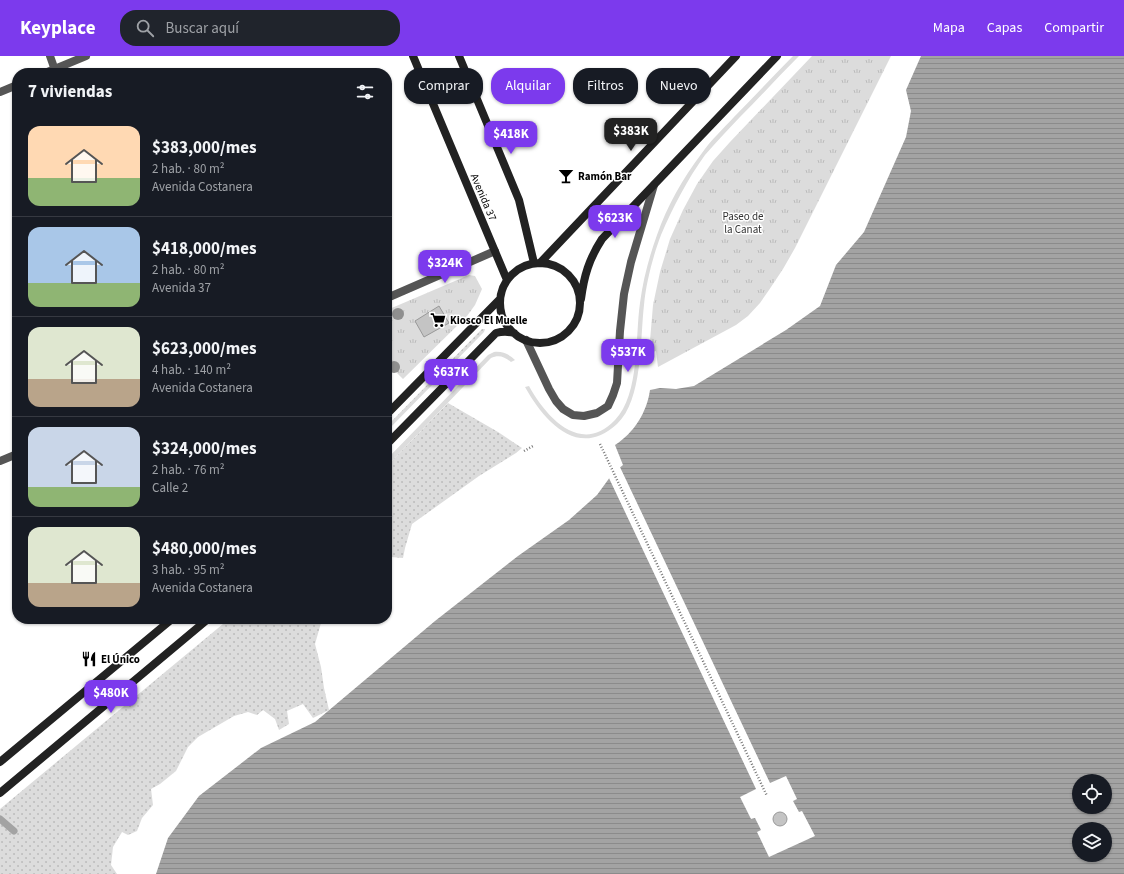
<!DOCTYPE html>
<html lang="es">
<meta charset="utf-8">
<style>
body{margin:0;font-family:"Source Sans 3",sans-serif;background:#20242c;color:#f1f3f6;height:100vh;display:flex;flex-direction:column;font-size:15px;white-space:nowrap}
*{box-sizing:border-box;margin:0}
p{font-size:13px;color:#9ea1a6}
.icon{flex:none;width:22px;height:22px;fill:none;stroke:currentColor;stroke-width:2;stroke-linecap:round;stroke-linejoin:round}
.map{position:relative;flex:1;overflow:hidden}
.panel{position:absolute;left:12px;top:12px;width:380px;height:556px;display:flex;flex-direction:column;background:#171b24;border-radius:16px;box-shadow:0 1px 3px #0004}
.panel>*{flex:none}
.top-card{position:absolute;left:404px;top:12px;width:380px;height:36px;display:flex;gap:8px}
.controls{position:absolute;left:1072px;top:718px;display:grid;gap:8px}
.controls a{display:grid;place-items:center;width:40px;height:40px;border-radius:50%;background:#171b24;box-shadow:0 1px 3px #0004;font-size:20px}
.price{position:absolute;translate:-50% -34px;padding:0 9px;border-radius:8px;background:#7c3aed;color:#fff;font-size:13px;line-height:26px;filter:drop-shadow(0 1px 2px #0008)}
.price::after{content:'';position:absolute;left:50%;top:24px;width:12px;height:9px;margin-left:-6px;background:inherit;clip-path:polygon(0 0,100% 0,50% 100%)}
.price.current{background:#222;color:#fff}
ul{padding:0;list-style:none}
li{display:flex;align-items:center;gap:12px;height:100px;padding:0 16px}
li+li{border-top:1px solid #363941}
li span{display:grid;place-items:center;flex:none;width:112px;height:80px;border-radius:12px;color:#555}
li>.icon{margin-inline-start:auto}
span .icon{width:48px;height:48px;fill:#fffc;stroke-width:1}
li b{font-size:17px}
h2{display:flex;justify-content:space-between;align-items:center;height:48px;padding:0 16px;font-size:17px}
.chip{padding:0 14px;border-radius:16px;background:#171b24;box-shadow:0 1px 3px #0004;font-size:14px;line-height:36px}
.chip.current{background:#7c3aed;color:#fff}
header{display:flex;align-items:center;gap:24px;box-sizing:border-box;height:56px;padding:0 20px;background:#7c3aed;color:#fff}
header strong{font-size:19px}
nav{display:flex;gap:22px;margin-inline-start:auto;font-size:14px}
.search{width:280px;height:36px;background:#20242c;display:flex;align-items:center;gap:10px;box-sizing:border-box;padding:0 14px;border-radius:16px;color:#9ea1a6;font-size:15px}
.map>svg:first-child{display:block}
.grass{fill:url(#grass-dots)}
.park{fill:url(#park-tufts)}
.pitch{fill:#dcdcdc}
.water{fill:url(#water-rules);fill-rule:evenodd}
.pier{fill:#fff}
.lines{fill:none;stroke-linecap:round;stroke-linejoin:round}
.stream{stroke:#a3a3a3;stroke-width:7}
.building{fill:#c4c4c4;stroke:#999}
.path{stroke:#777;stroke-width:2.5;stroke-dasharray:1 2;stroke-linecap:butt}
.street{stroke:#555;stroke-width:8}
.secondary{stroke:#222;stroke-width:8}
.tree{fill:#8f8f8f}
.labels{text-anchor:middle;stroke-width:3;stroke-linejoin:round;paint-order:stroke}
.poi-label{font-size:11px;font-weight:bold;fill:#000;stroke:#fff;text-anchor:start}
.street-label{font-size:11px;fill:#000;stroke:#fff}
.park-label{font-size:11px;fill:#333;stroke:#fff}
</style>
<header>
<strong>Keyplace</strong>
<div class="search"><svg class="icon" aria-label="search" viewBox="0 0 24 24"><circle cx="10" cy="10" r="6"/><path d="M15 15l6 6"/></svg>Buscar aquí</div>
<nav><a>Mapa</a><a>Capas</a><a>Compartir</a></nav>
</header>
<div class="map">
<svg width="1124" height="818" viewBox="0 0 1124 818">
<defs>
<pattern id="grass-dots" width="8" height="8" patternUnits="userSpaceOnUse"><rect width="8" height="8" fill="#dcdcdc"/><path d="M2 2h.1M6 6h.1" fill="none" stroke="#bbb" stroke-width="1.8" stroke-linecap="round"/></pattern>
<pattern id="park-tufts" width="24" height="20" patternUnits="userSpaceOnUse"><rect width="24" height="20" fill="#dcdcdc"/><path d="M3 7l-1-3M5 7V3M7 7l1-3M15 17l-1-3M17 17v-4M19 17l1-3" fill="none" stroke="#bbb"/></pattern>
<pattern id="water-rules" width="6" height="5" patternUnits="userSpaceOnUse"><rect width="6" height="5" fill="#a3a3a3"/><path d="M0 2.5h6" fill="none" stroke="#8b8b8b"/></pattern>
</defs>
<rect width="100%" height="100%" fill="#fff"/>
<!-- grass -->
<path class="grass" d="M482 273H485L484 276 387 375V370Z
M448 347 498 376 522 392 516 397 479 420 412 468 405 492 403 502 391 501 387 506V410Z
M229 563H324L321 567 315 588 321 611 324 632 329 654 313 662 303 648 287 655 289 668 279 674 275 663 263 654 257 659 248 656 234 660 198 681 188 691 176 715 160 728 151 733 153 749 142 762 137 775 128 779 122 776 113 791 111 809 117 818H0V753Z"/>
<!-- park -->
<path class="park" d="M812 0H891L795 192 783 213 769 234 760 247 748 260 736 269 658 311 656 295 649 297 653 249 660 216 670 183 683 154 697 128 713 105 730 86Z
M469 219 475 220 482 233 475 249 467 260 403 323 393 313 387 319V254Z"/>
<!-- pitch -->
<path class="pitch" d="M793 0H799C779 20 760 41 740 61 728 74 716 86 705 99 687 124 673 151 661 179 653 200 646 227 644 249 640 283 643 344 617 368 578 404 544 365 525 331L529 330C546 361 581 400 615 364 640 338 635 281 640 247 643 224 649 201 657 179 667 150 683 122 702 97 711 84 723 73 734 61 754 41 773 20 793 0Z
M494 296C502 295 509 298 515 304L511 306C505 301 499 298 491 302L387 410V403L488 299Z"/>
<!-- water -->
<path class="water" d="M921 0H1124V818H156L168 782 199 740 261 692 315 666 435 565 518 500 569 464 597 439 613 417 623 409 615 389C634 377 647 356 650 334L660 332 676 333 694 330 786 274 820 250 836 209 864 176 906 81 911 55 906 34ZM1079 725H1105V751H1079ZM1079 773H1105V799H1079Z"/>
<!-- pier -->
<path class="pier" d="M619 409 770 727 786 720 797 743 793 745 799 756 802 755 815 780 769 801 757 776 761 774 755 762 751 763 740 741 756 733 608 420 611 416Z"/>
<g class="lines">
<!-- stream -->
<path class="stream" d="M0 763 14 775"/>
</g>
<!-- building -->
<path class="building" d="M439 250 449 267 424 281 415 265Z
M773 763a7 7 0 1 1 14 0a7 7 0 1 1-14 0Z"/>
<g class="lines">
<!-- path -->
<path class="path" d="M600 388 767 740
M524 395 533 390"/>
<!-- street -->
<path class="street" d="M50 0 56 17
M45 17 86 0
M0 36 17 29
M387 242 495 195
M526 284 549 333 556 345 563 353 573 359 584 360 597 357 608 350 613 339 617 327 620 275 624 238 631 206 654 129
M0 405 17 398"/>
<!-- secondary -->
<path class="secondary" d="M413 0 507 224
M459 0 519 144 534 207
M500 247a40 40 0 1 1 80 0a40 40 0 1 1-80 0Z
M540 207 736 0
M581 243C584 220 589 203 602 183L777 0
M387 358 500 243
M387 388 496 277C503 275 507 275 514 277
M0 706 172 563
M0 737 208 563"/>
</g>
<!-- trees -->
<g class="tree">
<circle cx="398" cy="258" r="6"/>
<circle cx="394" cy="311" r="6"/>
</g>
<!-- icons -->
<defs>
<symbol id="bar-bare" viewBox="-9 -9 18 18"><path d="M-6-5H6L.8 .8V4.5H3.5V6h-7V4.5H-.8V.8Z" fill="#000" stroke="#fff" stroke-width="2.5" paint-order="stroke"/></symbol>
<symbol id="supermarket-bare" viewBox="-9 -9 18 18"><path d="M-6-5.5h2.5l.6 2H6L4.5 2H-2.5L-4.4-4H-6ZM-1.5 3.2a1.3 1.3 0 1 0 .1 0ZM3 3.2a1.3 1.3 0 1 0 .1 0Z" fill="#000" stroke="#fff" stroke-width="2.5" paint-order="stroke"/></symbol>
<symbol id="restaurant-bare" viewBox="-9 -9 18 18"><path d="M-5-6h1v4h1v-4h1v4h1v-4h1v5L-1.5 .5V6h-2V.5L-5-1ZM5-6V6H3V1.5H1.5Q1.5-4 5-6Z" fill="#000" stroke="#fff" stroke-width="2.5" paint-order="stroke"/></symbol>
</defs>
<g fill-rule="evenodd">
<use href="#bar-bare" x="555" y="109" width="22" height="22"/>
<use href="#supermarket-bare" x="427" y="253" width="22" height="22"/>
<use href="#restaurant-bare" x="78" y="592" width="22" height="22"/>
</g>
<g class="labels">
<!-- poi labels -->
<g class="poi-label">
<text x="578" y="124">Ramón Bar</text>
<text x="450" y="268">Kiosco El Muelle</text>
<text x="101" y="607">El Único</text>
</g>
<!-- street labels -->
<g class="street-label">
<text transform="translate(484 141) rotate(67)" y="4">Avenida 37</text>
</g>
<!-- park labels -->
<g class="park-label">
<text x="743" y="164">Paseo de<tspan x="743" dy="13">la Canat</tspan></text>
</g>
</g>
</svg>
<div class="controls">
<a><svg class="icon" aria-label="locate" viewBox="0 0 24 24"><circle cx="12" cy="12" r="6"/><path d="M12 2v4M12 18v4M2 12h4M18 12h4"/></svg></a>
<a><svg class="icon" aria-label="layers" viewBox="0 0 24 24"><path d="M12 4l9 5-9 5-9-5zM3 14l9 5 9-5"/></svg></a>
</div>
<b class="price current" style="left:631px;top:96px">$383K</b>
<b class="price" style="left:511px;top:99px">$418K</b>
<b class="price" style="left:615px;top:183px">$623K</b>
<b class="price" style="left:445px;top:228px">$324K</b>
<b class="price" style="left:628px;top:317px">$537K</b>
<b class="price" style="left:451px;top:337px">$637K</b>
<b class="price" style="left:111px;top:658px">$480K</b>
<div class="top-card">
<a class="chip">Comprar</a>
<a class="chip current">Alquilar</a>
<a class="chip">Filtros</a>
<a class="chip">Nuevo</a>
</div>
<section class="panel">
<h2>7 viviendas<svg class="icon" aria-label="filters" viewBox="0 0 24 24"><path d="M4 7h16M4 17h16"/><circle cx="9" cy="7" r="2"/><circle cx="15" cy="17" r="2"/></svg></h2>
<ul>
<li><span style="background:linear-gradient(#ffd9b3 65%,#8fb573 0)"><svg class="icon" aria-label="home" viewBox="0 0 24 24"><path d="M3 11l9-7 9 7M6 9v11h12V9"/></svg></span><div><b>$383,000/mes</b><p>2 hab. · 80 m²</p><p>Avenida Costanera</p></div></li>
<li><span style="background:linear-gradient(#a9c7e8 70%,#8fb573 0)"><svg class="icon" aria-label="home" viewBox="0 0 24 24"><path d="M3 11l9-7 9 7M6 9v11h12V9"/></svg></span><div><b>$418,000/mes</b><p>2 hab. · 80 m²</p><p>Avenida 37</p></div></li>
<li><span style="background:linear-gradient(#dfe7d0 65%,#b9a48a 0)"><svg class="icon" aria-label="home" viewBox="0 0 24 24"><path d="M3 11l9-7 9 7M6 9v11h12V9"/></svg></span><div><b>$623,000/mes</b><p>4 hab. · 140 m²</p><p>Avenida Costanera</p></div></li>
<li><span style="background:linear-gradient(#c9d6e8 75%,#8fb573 0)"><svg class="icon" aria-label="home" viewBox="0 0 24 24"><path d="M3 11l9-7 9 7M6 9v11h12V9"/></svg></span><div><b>$324,000/mes</b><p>2 hab. · 76 m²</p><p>Calle 2</p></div></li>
<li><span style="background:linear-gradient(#dfe7d0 70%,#b9a48a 0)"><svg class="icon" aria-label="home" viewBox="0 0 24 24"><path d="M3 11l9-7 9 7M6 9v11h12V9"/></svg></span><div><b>$480,000/mes</b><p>3 hab. · 95 m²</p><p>Avenida Costanera</p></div></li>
</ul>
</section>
</div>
